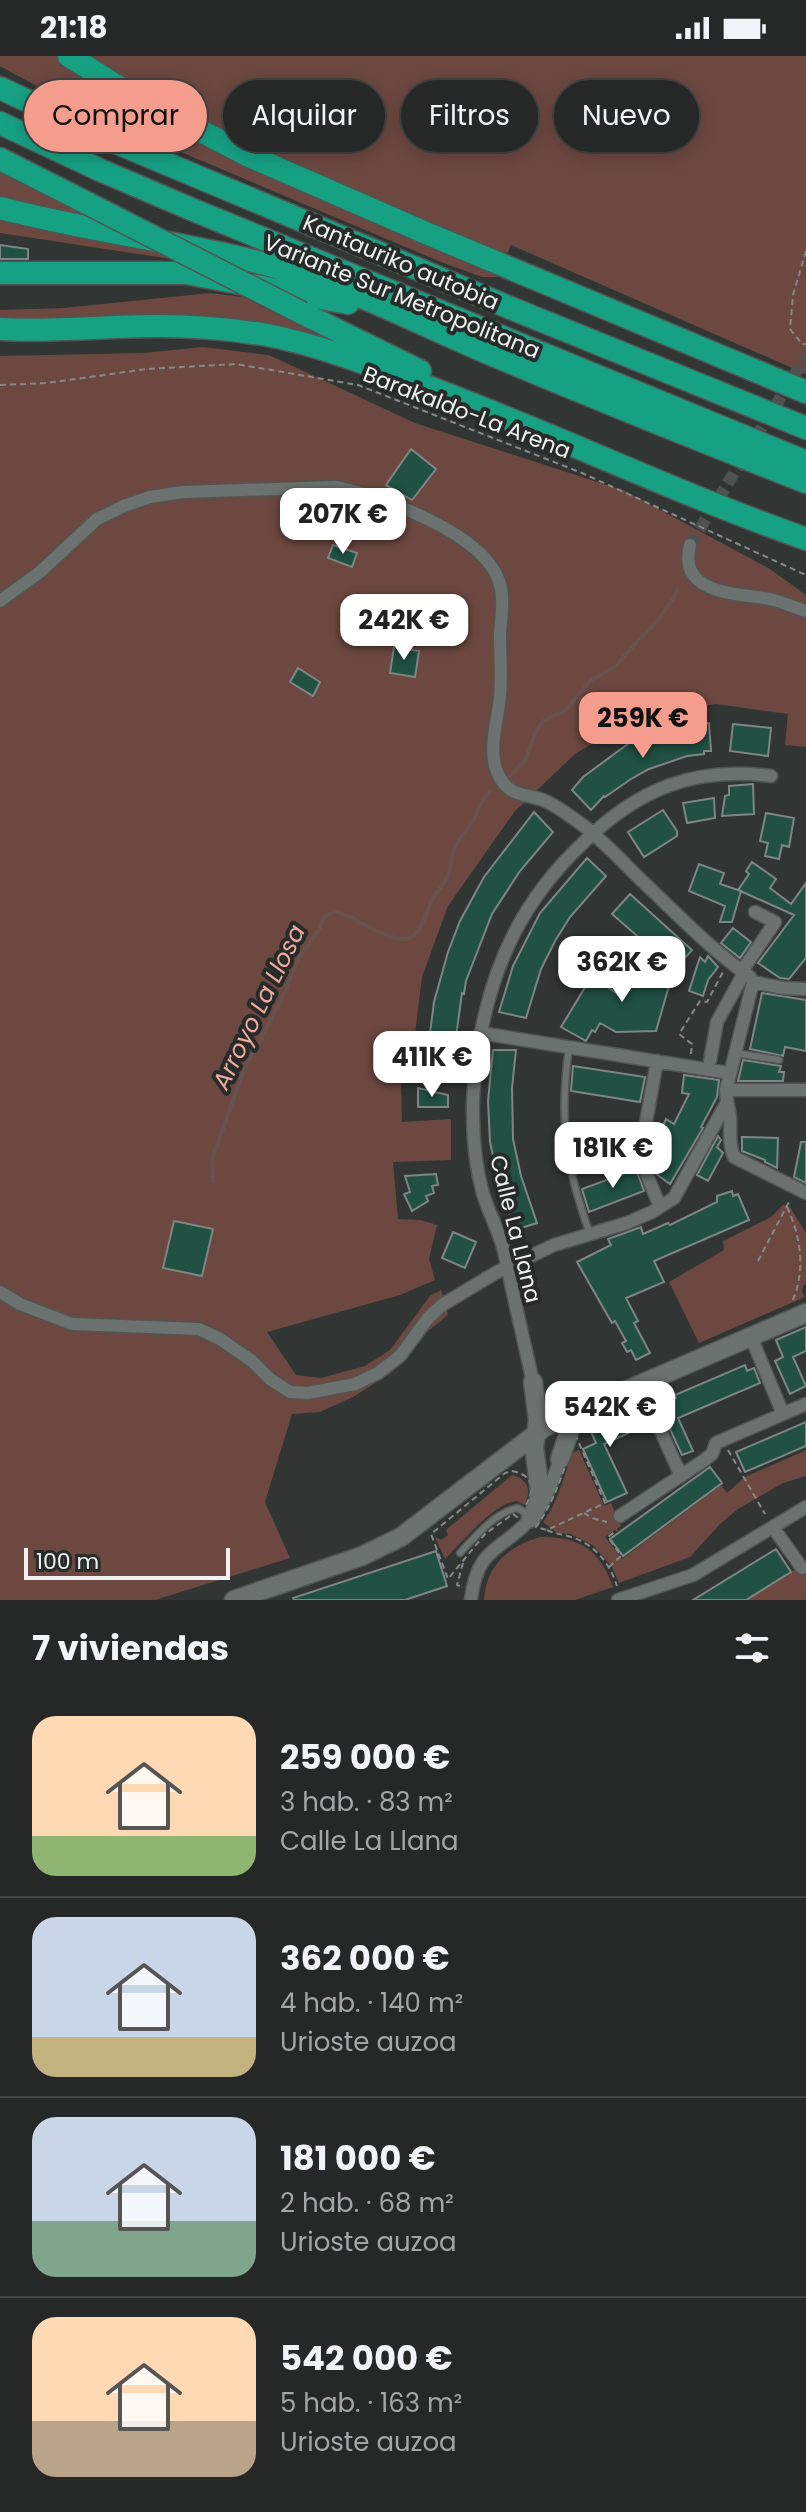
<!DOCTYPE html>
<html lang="es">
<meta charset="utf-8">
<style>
body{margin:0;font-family:Poppins,sans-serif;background:#313433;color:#f1f3f6;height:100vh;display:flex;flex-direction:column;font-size:30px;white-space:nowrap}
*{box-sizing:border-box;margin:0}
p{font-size:26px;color:#a3a6a7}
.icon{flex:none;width:44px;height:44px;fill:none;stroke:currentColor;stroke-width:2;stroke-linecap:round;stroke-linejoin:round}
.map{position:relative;height:1544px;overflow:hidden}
.side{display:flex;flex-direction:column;background:#252827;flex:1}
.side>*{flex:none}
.top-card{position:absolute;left:24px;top:24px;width:758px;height:72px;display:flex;gap:16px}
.scale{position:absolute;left:24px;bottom:20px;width:206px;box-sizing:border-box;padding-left:8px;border:4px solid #eff2f1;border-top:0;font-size:22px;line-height:28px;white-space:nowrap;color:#eff2f1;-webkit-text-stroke:6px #272c2a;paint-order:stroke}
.price{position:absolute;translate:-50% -68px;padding:0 18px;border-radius:16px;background:#fff;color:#222;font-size:26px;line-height:52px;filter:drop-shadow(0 2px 4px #0008)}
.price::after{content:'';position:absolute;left:50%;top:48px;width:24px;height:18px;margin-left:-12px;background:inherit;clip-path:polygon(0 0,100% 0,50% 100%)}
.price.selected{background:#f49d8c;color:#111}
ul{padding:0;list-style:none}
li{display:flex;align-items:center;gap:24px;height:200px;padding:0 32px}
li+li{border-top:2px solid #424444}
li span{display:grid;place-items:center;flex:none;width:224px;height:160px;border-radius:24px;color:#555}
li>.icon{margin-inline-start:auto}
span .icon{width:96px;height:96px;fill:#fffc;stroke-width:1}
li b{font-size:34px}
h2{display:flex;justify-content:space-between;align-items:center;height:96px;padding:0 32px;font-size:34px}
.pill{padding:0 28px;border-radius:36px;background:#252827;box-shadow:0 4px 20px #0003,0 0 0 2px #424444;font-size:28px;line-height:72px}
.pill.selected{background:#f49d8c;color:#111}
.status{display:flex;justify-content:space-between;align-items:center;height:56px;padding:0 40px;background:#252827;direction:ltr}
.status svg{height:22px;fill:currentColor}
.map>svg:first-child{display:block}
.green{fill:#6c4840}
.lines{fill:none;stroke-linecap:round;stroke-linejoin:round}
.stream{stroke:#69524e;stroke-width:4}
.building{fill:#205143;stroke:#7f8583;stroke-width:2}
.street-tunnel{stroke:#4e5250;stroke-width:12;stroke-dasharray:12 6;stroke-linecap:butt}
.lane-casing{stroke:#515553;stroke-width:9}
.street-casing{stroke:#515553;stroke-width:15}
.secondary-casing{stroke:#515553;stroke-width:21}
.highway-casing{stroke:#515553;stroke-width:25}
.path{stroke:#858987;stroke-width:2;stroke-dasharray:6 4;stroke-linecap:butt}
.lane{stroke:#6c726f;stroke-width:6}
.street{stroke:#6c726f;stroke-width:12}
.secondary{stroke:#6c726f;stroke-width:18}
.highway{stroke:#16a183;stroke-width:22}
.highway-bridge-casing{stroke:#515553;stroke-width:25;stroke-linecap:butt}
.highway-bridge{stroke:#16a183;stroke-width:22}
.labels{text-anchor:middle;stroke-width:8;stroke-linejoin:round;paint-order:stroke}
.street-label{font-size:22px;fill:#eff2f1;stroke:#272c2a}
.water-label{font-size:24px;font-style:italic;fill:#f1aa9b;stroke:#272c2a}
</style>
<div class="status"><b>21:18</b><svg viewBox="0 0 49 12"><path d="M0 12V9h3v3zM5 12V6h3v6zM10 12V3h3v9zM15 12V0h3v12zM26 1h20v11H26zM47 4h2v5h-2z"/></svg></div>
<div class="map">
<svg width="806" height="1544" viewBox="0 0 806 1544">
<rect width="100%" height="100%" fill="#313634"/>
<!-- green -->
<path class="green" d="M0 0H806V318L511 189 497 221H482L441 206 77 52 0 10Z
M0 114 98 163 0 143Z
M0 160 154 191 171 203 0 177Z
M210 237 243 241 338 289 0 264V254L64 252Z
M203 291 269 299 415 367 625 435 770 513 806 539V691L785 689 788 658 716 648 639 660 575 698 515 755 448 850 422 921 411 1011 401 1028 402 1066 451 1063V1104L393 1106 398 1163 421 1164 437 1169 429 1203 435 1224 400 1239 267 1276 296 1319 321 1322 365 1310 390 1294 430 1240 441 1234 448 1259 422 1280 391 1317 353 1341 320 1356 292 1358 265 1446 290 1502 155 1544H0V300L143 297Z
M783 1149 790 1151 806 1177V1227L803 1230 802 1236 805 1241 699 1287 669 1226 724 1194 723 1185 771 1161Z
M579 1394 604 1450 611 1447 621 1470 605 1481 622 1503 721 1429 727 1437 745 1421 806 1394V1420L783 1427 738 1453 721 1467 690 1501 619 1527 612 1511 593 1489 570 1478 557 1477 543 1466C558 1446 564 1421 572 1397Z
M512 1419C527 1422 533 1435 524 1449 519 1446 518 1444 512 1446 490 1452 461 1487 445 1503L435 1481 441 1484 448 1479 446 1474Z
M540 1481C578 1480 601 1494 613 1531L575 1544H484C486 1509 509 1490 540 1481Z
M806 1504V1543L804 1544H746L791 1516Z"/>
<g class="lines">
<!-- stream -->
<path class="stream" d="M510 720 526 703 535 677 543 665 566 654 590 625 613 612 657 565 673 543 677 534
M213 1125 212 1104 216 1092 244 1014 281 944 300 900 320 872 322 863 334 855C356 861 380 881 402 883 422 885 425 856 433 842 437 835 443 830 447 822 451 813 451 802 455 792 459 781 470 772 475 761 479 751 482 744 490 735"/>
</g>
<!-- building -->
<path class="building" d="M0 189 28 193V203H0Z
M411 393 436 413 412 444 386 429Z
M333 489 357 497 352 511 328 502Z
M394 591 419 595 415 621 390 617Z
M298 612 320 626 313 640 290 626Z
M709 667 711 695H704V698L687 700 649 713 631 723 605 741 604 740 591 754 572 734 583 721 632 685 651 677 679 670Z
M733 668 771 672 768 700 730 695Z
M753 728 754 758 722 760 725 740 729 739V730Z
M714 742 715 762 687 767 683 747Z
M663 754 677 775V780L644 801 628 776Z
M534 756 553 776 520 815 492 858 466 925 464 938 462 937 451 1018 425 1016 434 946 448 896 460 865 484 821Z
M766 757 794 762 789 791 782 789 779 803 765 800 768 787 760 785Z
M587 802 606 820 570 861 555 885 541 913 526 962 499 956 513 910 540 857Z
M752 806 776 823 770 832 791 848 806 827V902L789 923 780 922 758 907 794 859 738 834 741 835 732 866H720L725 850 689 835 699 808 724 817 720 828 738 834 749 818 746 815Z
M630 838 692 894 675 913 612 858Z
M733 872 751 886 740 902 721 887Z
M708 900 718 911 708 924 703 940 689 935 700 901 705 906Z
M634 904 673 916 656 975 616 976 600 967 595 976 592 974 586 985 561 971 592 920 623 942Z
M762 937 806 944V995L785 991 783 1000 750 993Z
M493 994H516L512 1032 513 1083 521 1120 537 1167 515 1174 501 1137 490 1086 488 1045Z
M743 1004 781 1010 779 1016H784L783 1025H738Z
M573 1010 645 1021 640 1046 571 1035Z
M684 1019 719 1024 717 1041 701 1071 703 1072 670 1128 656 1118 653 1107 669 1101 650 1092 654 1075 659 1078 666 1063 674 1068 689 1038 682 1037Z
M418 1032 448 1039V1051H418Z
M599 1070 602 1099 578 1102 575 1073Z
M718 1080 721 1084 717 1091 723 1097 708 1125 697 1119Z
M742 1081 778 1082 777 1112 765 1106V1104L742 1095Z
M801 1086H806V1127L794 1121Z
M636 1113 644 1135 589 1156 582 1133Z
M436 1118 438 1129 432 1130 434 1137 426 1140 428 1145 412 1155 404 1138 410 1136 405 1120Z
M732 1135 733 1140 738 1138 749 1164 654 1205 664 1226 626 1242 638 1265 634 1267 650 1297 636 1304 631 1294 627 1296 622 1287 626 1285 615 1265 612 1267 577 1206 611 1189 608 1183 641 1171 643 1178 668 1167 670 1169 717 1146V1140Z
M174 1165 213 1173 202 1220 163 1212Z
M453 1176 476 1186 465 1212 442 1202Z
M806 1271V1295L793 1301 806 1330 790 1338 775 1305 783 1301 776 1284Z
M745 1309 747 1315 754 1312 760 1327 678 1362 693 1395 682 1399 662 1356 672 1351 669 1345 676 1342 675 1339Z
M635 1349 644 1370 604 1388 627 1437 607 1446 583 1393 596 1387 588 1369Z
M806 1366V1390L745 1416 736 1396Z
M710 1411 722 1427 623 1500 610 1483Z
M776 1493 791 1516 746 1544H693Z
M436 1495 447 1530 405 1544H294L293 1542Z"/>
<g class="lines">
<!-- street-tunnel -->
<path class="street-tunnel" d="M690 489 806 300"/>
<defs>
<path id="lane" d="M569 991C559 1063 565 1109 590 1178
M735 997 779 1004
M460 1497C475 1481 495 1456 518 1452L529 1460"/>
<path id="street" d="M690 489C687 501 687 515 698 524 715 539 748 539 770 543 782 546 794 551 806 555
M0 545 40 516 97 463 124 450 150 441 183 436 335 431C381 440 483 477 499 525 505 543 501 561 500 579 500 599 502 620 500 640 498 663 487 696 498 718 509 741 523 737 543 744 558 750 571 761 584 770 603 785 620 803 637 820 674 855 709 892 750 921L753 926
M742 915 775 866 755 856
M753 926 726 1034C726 1046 729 1051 730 1061 731 1075 728 1088 734 1101L806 1137
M753 926 783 932 806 933
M481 977 729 1017
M657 1005 641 1094 645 1114 660 1151
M710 1005 717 966 744 917
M726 1034H806
M0 1236 20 1248 72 1268 199 1273 220 1283 252 1305 270 1323 290 1336 308 1337 355 1328 378 1317 400 1300 428 1262 442 1249 497 1216 554 1189 627 1167 652 1156 674 1142 726 1048
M751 1281 783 1358
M533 1326C523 1282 513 1238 504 1195 499 1175 489 1157 483 1138 476 1112 473 1086 473 1059 472 1035 476 1010 479 987 493 906 524 842 584 786 638 733 695 710 771 720
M644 1338 681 1420
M620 1460 703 1405 712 1398 716 1387 806 1348
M777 1477 802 1512
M471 1544C477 1488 504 1495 533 1460 547 1444 553 1423 560 1403
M618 1544 693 1519 806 1451"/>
<path id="secondary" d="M560 1403 571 1370 582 1355
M531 1462 538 1448 540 1436 534 1391 538 1364 533 1326
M234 1544 362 1500 401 1481 545 1371 583 1353 806 1257"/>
<path id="highway" d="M69 0 128 37 247 99 426 177 806 336
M0 32 122 89 513 253 806 372
M0 67 100 114 191 153 806 406
M0 103 79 143
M0 152C102 179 207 188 307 220 369 241 427 271 486 296 592 341 699 384 806 426
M0 217H186L348 247
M302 257 420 315
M0 273C52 276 105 270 158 270 194 270 231 273 267 279 320 289 372 310 423 329 552 377 676 437 806 483"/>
</defs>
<!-- lane casing -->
<use href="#lane" class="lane-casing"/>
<!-- street casing -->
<use href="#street" class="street-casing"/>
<!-- secondary casing -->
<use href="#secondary" class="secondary-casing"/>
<!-- highway casing -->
<use href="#highway" class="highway-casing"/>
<!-- path -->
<path class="path" d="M806 195 793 239 790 273 802 288H806
M0 329 47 327 147 313 236 308 358 329 582 417 806 519
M691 998 692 988 679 978 700 945 707 946 723 916
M787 1151C801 1181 806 1215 792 1246
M758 1205 790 1144
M575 1378 605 1447 547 1474 536 1471C556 1443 565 1411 575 1378Z
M728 1394 765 1458
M512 1415C543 1421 531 1445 517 1461L513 1458 485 1478 448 1523 431 1478 505 1417Z
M584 1457 592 1462 607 1466
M547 1474C555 1478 562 1478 571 1481 595 1488 610 1508 617 1530
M609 1511 621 1500 608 1481 617 1474
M460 1530 457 1529 463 1507"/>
<!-- lane -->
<use href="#lane" class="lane"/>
<!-- street -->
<use href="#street" class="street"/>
<!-- secondary -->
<use href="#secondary" class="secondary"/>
<!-- highway -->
<use href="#highway" class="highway"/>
<defs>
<path id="highway-bridge" d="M79 143 302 257"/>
</defs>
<!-- highway-bridge casing -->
<use href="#highway-bridge" class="highway-bridge-casing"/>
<!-- highway-bridge -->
<use href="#highway-bridge" class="highway-bridge"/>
</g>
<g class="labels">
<!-- street labels -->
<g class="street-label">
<text transform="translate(401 206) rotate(23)" y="8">Kantauriko autobia</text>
<text transform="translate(402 240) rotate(22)" y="8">Variante Sur Metropolitana</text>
<text transform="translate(467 356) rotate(21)" y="8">Barakaldo-La Arena</text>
<text transform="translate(516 1173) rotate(76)" y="8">Calle La Llana</text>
</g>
<!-- water labels -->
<g class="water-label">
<text transform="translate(259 951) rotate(-64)" y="8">Arroyo La Llosa</text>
</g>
</g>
</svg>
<div class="scale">100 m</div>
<b class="price" style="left:343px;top:500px">207K €</b>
<b class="price" style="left:404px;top:606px">242K €</b>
<b class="price selected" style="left:643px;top:704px">259K €</b>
<b class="price" style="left:622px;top:948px">362K €</b>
<b class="price" style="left:432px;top:1043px">411K €</b>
<b class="price" style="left:613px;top:1134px">181K €</b>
<b class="price" style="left:610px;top:1393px">542K €</b>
<div class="top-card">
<a class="pill selected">Comprar</a>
<a class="pill">Alquilar</a>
<a class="pill">Filtros</a>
<a class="pill">Nuevo</a>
</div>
</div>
<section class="side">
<h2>7 viviendas<svg class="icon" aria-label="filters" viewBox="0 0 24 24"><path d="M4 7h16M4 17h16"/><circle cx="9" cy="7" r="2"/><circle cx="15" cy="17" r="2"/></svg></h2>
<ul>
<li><span style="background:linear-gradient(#ffd9b3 75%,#8fb573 0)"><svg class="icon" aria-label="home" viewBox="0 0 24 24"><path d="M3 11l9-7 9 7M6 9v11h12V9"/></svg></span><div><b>259 000 €</b><p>3 hab. · 83 m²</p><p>Calle La Llana</p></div></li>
<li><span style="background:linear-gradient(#c9d6e8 75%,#c2b280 0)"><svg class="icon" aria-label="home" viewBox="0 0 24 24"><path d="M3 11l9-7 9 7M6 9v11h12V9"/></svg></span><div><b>362 000 €</b><p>4 hab. · 140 m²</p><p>Urioste auzoa</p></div></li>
<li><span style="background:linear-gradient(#c9d6e8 65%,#7fa58c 0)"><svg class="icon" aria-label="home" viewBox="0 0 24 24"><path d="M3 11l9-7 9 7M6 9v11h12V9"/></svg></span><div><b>181 000 €</b><p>2 hab. · 68 m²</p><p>Urioste auzoa</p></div></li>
<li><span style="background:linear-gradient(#ffd9b3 65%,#b9a48a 0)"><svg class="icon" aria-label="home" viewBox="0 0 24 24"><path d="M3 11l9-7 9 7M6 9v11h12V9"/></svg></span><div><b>542 000 €</b><p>5 hab. · 163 m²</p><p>Urioste auzoa</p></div></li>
</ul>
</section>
